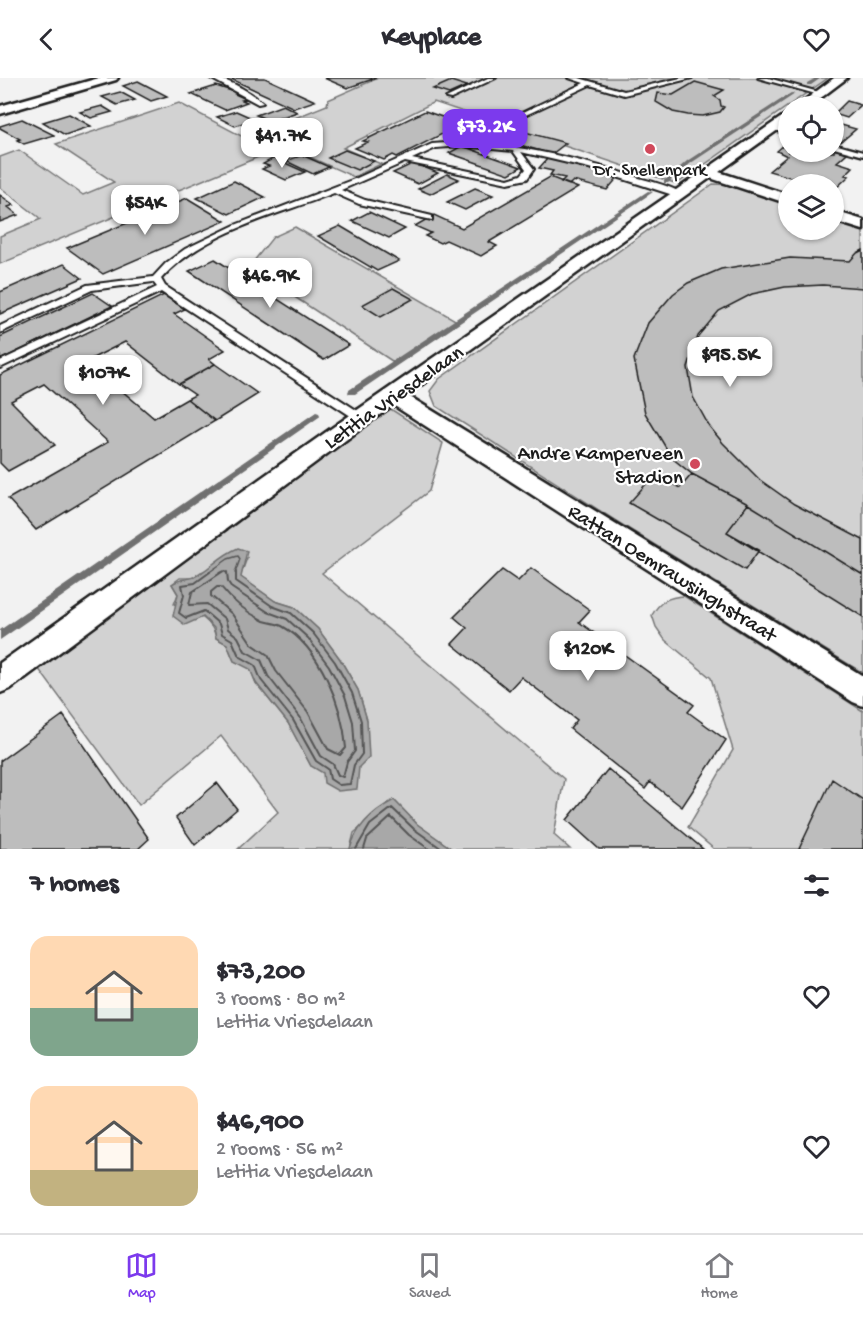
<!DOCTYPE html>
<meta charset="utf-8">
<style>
body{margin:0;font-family:"Gochi Hand",sans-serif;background:#f2f2f3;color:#2b2b33;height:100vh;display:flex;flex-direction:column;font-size:22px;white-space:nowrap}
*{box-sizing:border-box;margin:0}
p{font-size:20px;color:#7c7c81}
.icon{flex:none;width:33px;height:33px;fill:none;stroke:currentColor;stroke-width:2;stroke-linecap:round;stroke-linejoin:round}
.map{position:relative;height:771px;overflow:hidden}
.drawer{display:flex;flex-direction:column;background:#fff;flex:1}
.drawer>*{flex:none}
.fabs{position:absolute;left:778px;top:18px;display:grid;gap:12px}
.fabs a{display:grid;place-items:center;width:66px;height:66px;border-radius:50%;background:#fff;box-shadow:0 2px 4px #0004;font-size:30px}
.price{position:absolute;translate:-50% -51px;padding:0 14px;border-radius:12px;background:#fff;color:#222;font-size:20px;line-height:39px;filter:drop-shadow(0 2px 3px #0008)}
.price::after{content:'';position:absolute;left:50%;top:36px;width:18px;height:14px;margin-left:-9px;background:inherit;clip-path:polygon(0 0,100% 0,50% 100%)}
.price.active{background:#7c3aed;color:#fff}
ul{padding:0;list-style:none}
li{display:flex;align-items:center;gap:18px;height:150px;padding:0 30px}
li span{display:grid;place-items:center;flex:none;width:168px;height:120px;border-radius:18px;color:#555}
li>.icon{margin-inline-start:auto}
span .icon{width:72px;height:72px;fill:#fffc;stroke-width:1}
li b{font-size:26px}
h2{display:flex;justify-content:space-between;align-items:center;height:72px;padding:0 30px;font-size:26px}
header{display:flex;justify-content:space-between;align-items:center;height:78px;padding:0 30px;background:#fff;font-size:27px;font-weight:800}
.tab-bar{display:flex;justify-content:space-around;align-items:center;height:84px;border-top:2px solid #e1e1e2;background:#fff;font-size:16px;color:#7c7c81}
.tab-bar a{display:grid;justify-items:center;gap:3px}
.tab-bar .active{color:#7c3aed}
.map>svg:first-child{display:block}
.green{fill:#d2d2d2;stroke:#777;stroke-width:1.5;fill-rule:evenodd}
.water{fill:#a8a8a8;stroke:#707070;stroke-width:1.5}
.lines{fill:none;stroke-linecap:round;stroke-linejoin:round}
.shore-far1{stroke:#545454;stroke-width:1.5}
.shore{stroke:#545454;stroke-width:2}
.stream{fill:#707070;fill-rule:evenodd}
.building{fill:#bdbdbd;stroke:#1c1c1c;stroke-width:1.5}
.lane-casing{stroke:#1c1c1c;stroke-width:4}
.street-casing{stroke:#1c1c1c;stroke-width:5}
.lane{fill:#fff;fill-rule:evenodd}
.street{fill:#fff;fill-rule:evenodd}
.poi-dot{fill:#d1495b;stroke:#fff;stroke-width:2}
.labels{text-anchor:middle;stroke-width:4.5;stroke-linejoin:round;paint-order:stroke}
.far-poi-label{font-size:18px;fill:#1c1c1c;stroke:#fff}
.street-label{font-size:21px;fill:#1c1c1c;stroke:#fff}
.poi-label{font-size:21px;fill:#1c1c1c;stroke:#fff;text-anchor:end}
</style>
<header><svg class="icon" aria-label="back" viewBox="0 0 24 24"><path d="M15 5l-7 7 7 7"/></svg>Keyplace<svg class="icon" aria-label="heart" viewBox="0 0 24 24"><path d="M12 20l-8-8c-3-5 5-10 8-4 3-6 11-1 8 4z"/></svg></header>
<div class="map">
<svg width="863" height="771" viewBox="0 0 863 771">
<rect width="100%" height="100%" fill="#f2f2f2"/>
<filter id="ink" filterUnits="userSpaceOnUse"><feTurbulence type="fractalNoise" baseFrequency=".0167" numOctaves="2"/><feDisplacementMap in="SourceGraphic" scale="12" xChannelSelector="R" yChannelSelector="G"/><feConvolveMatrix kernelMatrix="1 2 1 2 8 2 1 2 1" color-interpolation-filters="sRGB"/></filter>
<g filter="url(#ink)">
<!-- green -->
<path class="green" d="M378 0H828L677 106 434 24 343 70 381 86 354 99 285 68 0 186V158L41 141 0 109V79L19 72 83 117 114 104 56 66 179 25 245 60 327 27 328 22Z
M713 106 735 107 789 125V152H834V141L863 151V595L616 443 436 328 430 313 439 301Z
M295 149 457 243 395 285 249 189 273 159Z
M386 328 443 365 429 413 322 495 564 701 554 757 570 771H452L417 746 394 722 354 755 350 771H238L278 734 221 658 139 727 38 590 236 446ZM247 480 240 499 275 523 294 529 318 551 340 581 358 612 367 642 359 689 311 688 288 645 256 605 250 590 234 583 227 566 216 560C212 539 192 534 174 526L178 516 172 506 180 500H192L201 494Z
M684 518 863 633V771H714L688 749 733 672 711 600 665 562 656 549 652 537C660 523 668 519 684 518Z"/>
<!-- water -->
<path class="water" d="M238 470 247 473 241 499 275 523 294 529 318 551 340 581 358 612 367 642 369 679 359 689 357 711 338 713 324 705 323 695 311 688 288 645 256 605 250 591 234 583 227 566 216 560 214 550 203 539 185 547 173 538 178 516 172 506C181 500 186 502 194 499 210 491 219 478 238 470Z
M394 722 417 746 452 771H350C356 748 373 733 394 722Z"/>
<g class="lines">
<!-- shore-far1 -->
<path class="shore-far1" d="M208 495 228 481 238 478 240 481 235 495
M219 495 223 493 227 495"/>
<!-- shore -->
<path class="shore" d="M210 494 195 505 182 507 184 517 179 535 186 540 204 533 219 546 222 556 232 562 239 578 255 587 261 602 293 642 316 683 328 691 330 701 339 707 350 706 354 687 362 676 361 643 352 615 335 584 313 555 291 535 272 528 236 503V494
M222 494 192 514 189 527 207 526 225 541 228 551 238 559 245 573 261 582 268 598 300 639 321 678 333 686 338 697 343 699 347 684 355 673 353 644 345 618 329 588 308 560 287 541 268 534 232 510 228 504 227 494
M217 509H221C232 523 248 535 264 543 270 545 276 545 282 548 320 569 343 629 346 670L340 677 328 671 308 634 276 593 268 577 252 566 232 536 211 518V514Z
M356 771 370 747 392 730 414 751 442 771
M364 771 367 761 391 739 409 757 429 771"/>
<!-- stream -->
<path class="stream" d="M816 0H821L811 7H807V5Z
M791 15 795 16 691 85 668 105H664V103L687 83Z
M648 113 653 114 355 316H349L348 314 349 312Z
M316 334 319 335 320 337 319 339 0 562V552Z"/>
</g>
<!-- building -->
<path class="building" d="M229 0H265L315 23 294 30Z
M324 0H376L347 10Z
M138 3 167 18 151 23 123 8Z
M451 3 467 8 449 16 433 11Z
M695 4 724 12 714 18 720 22 721 28 724 29 720 34 703 38 688 37 673 34 656 24 658 15 673 17Z
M216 8 238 15 235 16 246 21 242 22 247 24 225 32 191 16Z
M120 14 135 22 117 27 102 19Z
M847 23 861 27 847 40 834 36Z
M283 27 297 34 271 43 256 37Z
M102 28 112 34 91 40 80 34Z
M236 33 254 41 235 48 217 39Z
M425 33 462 46 397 79 393 77 384 82 355 70 368 64 363 63Z
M69 36 91 48 65 57 43 44Z
M22 41 54 57 24 66 17 62 20 61 0 50V48Z
M484 43 566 65 552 76 469 53Z
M834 45 856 51 841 64 834 62Z
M786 65 789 66V74H834V71L847 75 837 84 853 89 845 97 849 98 834 112V106H814L769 93 787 78 777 73Z
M462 68 521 89 509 96 449 75Z
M345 72 374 83 357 92 328 80Z
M302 77 329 89 313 96 286 83Z
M274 80 305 94 286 102 262 91 269 88 263 86Z
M548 80 620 97 607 112 573 103 569 107 561 104 565 100 550 97 553 93 539 90Z
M414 85 438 95 418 106 393 95Z
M447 96 459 101 430 116 418 111Z
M550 99 578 110 489 164 497 168 481 178 446 162 440 165 425 158 431 155 415 148 434 137 462 150Z
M234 103 265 119 229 136 197 120Z
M475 110 493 117 465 132 447 124Z
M0 117 14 127 8 129 18 137 0 144Z
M187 120 225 143 103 196 67 170Z
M369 134 405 151 389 160 352 143Z
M340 148 399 183 377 193 318 158Z
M863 172V210L823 207 785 209 752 216 719 233 698 258 688 289 693 319 709 348 723 365 760 402 794 426 863 462V497L748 426 692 396 672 380 645 335 634 281 648 245 673 216 688 205 721 191 790 180 850 183 857 175Z
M215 181 349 267 324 282 189 193Z
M64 186 82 200 0 236V214Z
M393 210 413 221 381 239 362 227Z
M93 215 112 228 0 282V259Z
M164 217 185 231 174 236 225 272 209 281 215 286 179 306 125 264 87 283 154 340 187 321 215 343 36 452 8 421 108 364 44 306 11 323 55 367 8 393 0 385V297Z
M215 286 258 316 215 343 187 321 195 317 179 306Z
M655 396 680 410 692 396 748 426 727 454 759 472 745 492 629 425Z
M748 426 863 497V539L727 454Z
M531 490 590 532 579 544 694 627 688 634 726 662 682 729 650 704 645 711 570 651 577 642 521 599 509 612 452 566 467 550 454 539 502 492 518 503Z
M63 637 149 761 138 771H0V683Z
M608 691 703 771H599L567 742Z
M832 701 863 722V771H799Z
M217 705 237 731 195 767 176 740Z"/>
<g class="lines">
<defs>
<path id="lane" d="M210 0C228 0 250 14 263 25L258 26Z
M488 0H496L451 21 446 20Z
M569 0H579L624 13 681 0H692L624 17 590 7 515 42H511V40L584 5Z
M758 0H768L826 16 823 18Z
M771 47 789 53V57L769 50 768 49Z
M461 64C522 67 581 81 639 100 653 104 671 108 683 116L676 118 589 90 521 74 534 91 527 101 508 105 405 84 341 112 365 122 432 138V142L359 126 334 115C276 138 204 153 161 201L165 208 364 337 366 340 360 344 161 214 0 290V283L157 209 153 204 92 212 0 255V248L87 207 153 199 166 185 185 171 235 147 357 100 432 66ZM461 68 513 73 526 91 521 97 508 101 412 81 436 70Z
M834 66 863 74V78L834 70Z"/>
<path id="street" d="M99 0H118L116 2 0 36V28Z
M834 0H847L810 28H797Z
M789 34V44L719 94 789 117V126L710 100 407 317 863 598V628L853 624 393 327 10 611 0 615V585L353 335Z
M834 133 863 142V152L834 143Z"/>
</defs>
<!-- lane casing -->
<use href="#lane" class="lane-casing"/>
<!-- street casing -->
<use href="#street" class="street-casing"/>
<!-- lane -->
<use href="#lane" class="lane"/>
<!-- street -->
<use href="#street" class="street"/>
</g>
</g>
<!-- markers -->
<g class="poi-dot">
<circle cx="650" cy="71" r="6"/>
<circle cx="695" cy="386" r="6"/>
</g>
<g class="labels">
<!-- far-poi labels -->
<g class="far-poi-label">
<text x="650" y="97">Dr. Snellenpark</text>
</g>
<!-- street labels -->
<g class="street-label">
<text transform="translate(393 318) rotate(-35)" y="7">Letitia Vriesdelaan</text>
<text transform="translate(673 494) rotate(32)" y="7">Rattan Oemrawsinghstraat</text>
</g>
<!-- poi labels -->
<g class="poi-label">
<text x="683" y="381">Andre Kamperveen<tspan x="683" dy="24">Stadion</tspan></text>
</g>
</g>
</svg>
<div class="fabs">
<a><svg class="icon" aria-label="locate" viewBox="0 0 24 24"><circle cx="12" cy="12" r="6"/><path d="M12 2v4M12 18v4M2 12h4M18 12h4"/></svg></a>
<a><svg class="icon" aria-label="layers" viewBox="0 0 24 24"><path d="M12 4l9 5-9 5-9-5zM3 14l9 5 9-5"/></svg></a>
</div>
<b class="price active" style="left:485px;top:82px">$73.2K</b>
<b class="price" style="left:282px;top:91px">$41.7K</b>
<b class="price" style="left:145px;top:158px">$54K</b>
<b class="price" style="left:270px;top:231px">$46.9K</b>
<b class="price" style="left:730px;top:310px">$95.5K</b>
<b class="price" style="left:103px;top:328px">$107K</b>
<b class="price" style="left:588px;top:604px">$120K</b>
</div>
<section class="drawer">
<h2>7 homes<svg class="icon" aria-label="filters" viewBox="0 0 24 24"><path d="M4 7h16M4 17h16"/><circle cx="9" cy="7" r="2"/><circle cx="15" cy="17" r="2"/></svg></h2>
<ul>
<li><span style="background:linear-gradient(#ffd9b3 60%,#7fa58c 0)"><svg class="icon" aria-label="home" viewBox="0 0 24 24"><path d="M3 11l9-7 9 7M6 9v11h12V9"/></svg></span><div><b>$73,200</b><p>3 rooms · 80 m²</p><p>Letitia Vriesdelaan</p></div><svg class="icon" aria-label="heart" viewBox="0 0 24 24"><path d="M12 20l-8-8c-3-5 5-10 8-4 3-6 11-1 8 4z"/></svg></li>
<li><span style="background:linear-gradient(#ffd9b3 70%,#c2b280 0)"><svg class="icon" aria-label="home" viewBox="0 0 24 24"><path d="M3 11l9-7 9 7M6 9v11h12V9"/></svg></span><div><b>$46,900</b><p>2 rooms · 56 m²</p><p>Letitia Vriesdelaan</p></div><svg class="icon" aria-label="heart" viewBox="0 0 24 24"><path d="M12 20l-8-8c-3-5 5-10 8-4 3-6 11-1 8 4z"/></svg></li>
</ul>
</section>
<nav class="tab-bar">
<a class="active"><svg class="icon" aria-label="map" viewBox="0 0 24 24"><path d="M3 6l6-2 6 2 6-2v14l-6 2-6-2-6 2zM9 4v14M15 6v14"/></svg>Map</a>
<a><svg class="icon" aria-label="saved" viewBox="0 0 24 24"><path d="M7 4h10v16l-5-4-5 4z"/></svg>Saved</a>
<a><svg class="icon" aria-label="home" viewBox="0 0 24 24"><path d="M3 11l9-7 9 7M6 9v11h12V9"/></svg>Home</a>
</nav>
